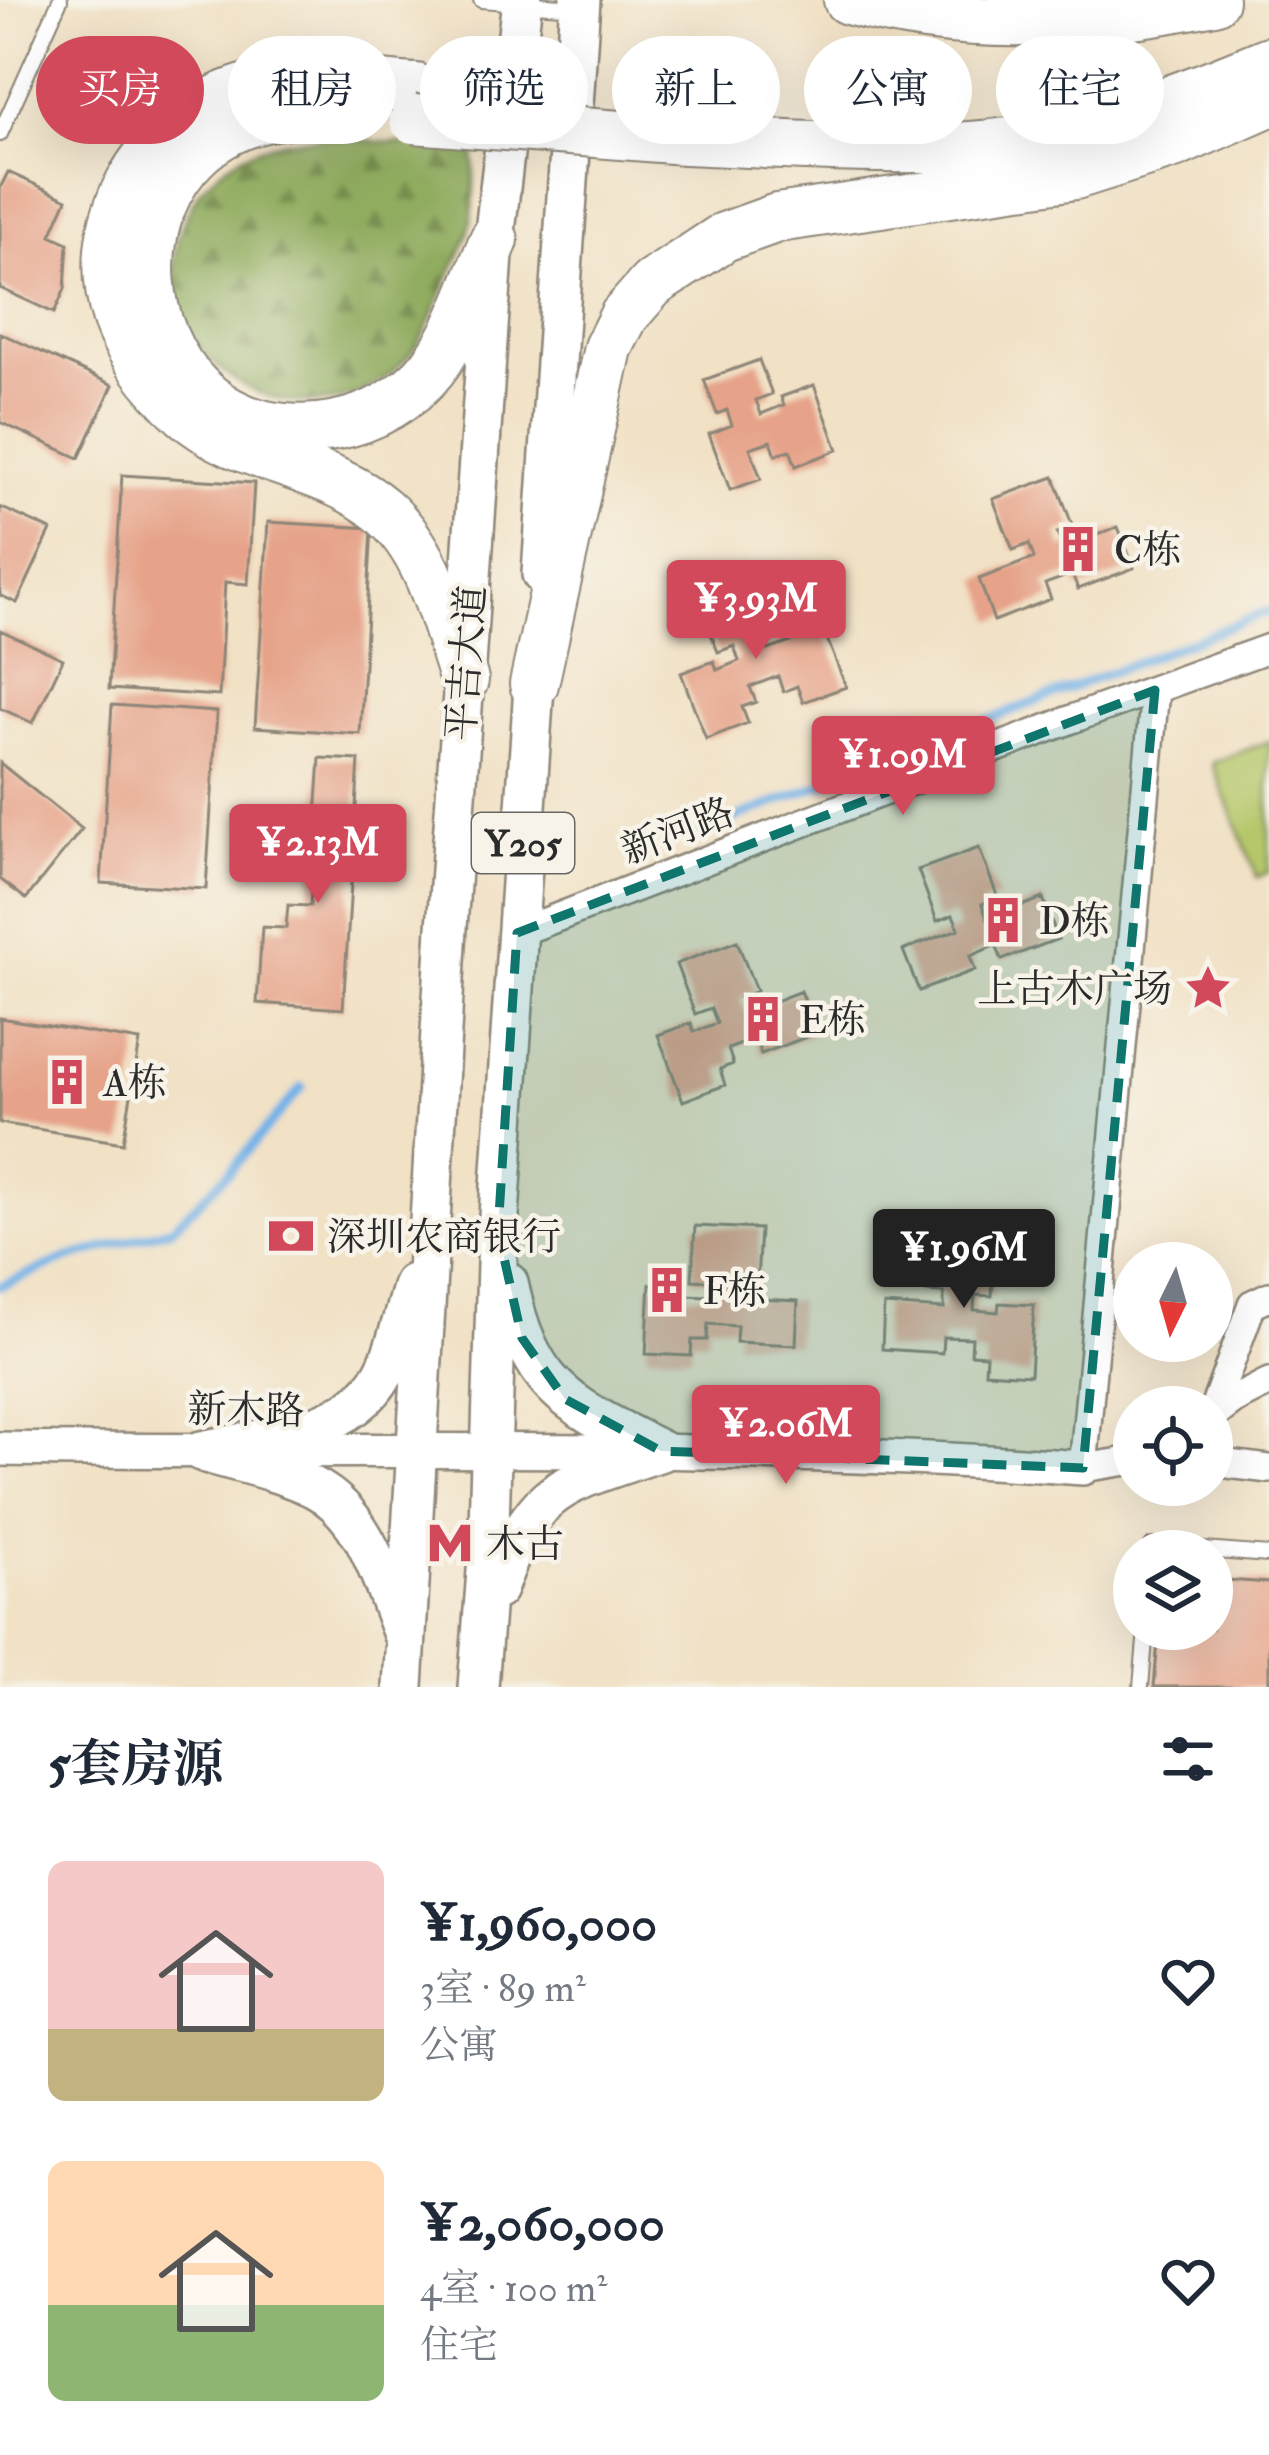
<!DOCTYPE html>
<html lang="zh">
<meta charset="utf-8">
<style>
body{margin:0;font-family:"IM FELL Double Pica","Noto Serif SC",serif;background:#f2f2f3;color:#1f2937;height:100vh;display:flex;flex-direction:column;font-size:45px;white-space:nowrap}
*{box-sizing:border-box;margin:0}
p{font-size:39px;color:#747a83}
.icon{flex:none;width:66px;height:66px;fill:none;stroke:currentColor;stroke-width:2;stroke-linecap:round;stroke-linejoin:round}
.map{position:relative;height:1687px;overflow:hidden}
.drawer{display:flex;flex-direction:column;background:#fff;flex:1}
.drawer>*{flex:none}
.banner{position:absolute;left:36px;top:36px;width:1197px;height:108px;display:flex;gap:24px}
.needle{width:78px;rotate:185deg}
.controls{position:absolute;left:1113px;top:1242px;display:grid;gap:24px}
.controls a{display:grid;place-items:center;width:120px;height:120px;border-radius:50%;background:#fff;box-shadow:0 12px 48px #0002;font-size:60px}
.price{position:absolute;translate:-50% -102px;padding:0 27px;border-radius:12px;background:#d1495b;color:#fff;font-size:39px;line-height:78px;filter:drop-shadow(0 3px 6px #0008)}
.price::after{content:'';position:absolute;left:50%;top:72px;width:36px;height:27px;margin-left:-18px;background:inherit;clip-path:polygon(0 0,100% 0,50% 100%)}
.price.active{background:#222;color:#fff}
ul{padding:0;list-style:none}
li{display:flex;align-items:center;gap:36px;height:300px;padding:0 48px}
li span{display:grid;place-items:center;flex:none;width:336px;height:240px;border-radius:18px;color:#555}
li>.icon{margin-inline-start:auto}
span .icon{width:144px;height:144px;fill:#fffc;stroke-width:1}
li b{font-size:51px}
h2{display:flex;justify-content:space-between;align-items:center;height:144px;padding:0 48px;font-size:51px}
.chip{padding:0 42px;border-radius:54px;background:#fff;box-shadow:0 12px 48px #0002;font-size:42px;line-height:108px}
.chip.active{background:#d1495b;color:#fff}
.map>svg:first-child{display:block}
.forest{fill:url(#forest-firs);stroke:#5e6c44;stroke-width:3}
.park{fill:#b5c76a;stroke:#70794a;stroke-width:3}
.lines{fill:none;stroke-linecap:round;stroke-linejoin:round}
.stream{stroke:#74b2e7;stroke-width:9}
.building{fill:#e6a389}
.service-casing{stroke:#8e8678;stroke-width:18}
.minor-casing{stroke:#8e8678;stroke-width:32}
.tertiary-casing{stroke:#8e8678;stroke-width:38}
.primary-casing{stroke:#8e8678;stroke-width:44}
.motorway-casing{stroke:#8e8678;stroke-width:52}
.service{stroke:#fff;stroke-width:14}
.minor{stroke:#fff;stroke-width:27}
.tertiary{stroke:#fff;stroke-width:33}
.primary{stroke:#fff;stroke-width:39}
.motorway{stroke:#fff;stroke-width:48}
.motorway-bridge-casing{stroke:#8e8678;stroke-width:52;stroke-linecap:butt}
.motorway-bridge{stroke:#fff;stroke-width:48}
.marked{fill:#0f766e;fill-opacity:0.2;stroke:#0f766e;stroke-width:9;stroke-dasharray:24 15;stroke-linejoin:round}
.labels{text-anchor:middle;stroke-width:9;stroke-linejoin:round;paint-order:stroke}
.shield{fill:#f7f3e8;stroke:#686764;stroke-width:3}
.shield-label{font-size:36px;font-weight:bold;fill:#2b2b2b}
.poi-label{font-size:39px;fill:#2b2b2b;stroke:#f7f3e8;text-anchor:start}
.street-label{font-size:39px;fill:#2b2b2b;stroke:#f7f3e8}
</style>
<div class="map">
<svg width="1269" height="1687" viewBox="0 0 1269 1687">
<defs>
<pattern id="forest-firs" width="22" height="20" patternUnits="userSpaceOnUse" patternTransform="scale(3)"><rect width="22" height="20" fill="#90ac5e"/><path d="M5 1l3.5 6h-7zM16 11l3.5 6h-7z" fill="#768c4e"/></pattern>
</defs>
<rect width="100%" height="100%" fill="#f7f3e8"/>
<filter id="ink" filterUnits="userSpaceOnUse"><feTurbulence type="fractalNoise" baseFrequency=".00833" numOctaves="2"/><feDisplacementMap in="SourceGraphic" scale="24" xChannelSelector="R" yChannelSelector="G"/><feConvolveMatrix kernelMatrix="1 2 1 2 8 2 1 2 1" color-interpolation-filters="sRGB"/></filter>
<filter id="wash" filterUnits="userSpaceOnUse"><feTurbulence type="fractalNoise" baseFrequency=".004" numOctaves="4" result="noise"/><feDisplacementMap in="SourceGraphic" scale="48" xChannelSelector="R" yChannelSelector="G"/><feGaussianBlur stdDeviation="2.7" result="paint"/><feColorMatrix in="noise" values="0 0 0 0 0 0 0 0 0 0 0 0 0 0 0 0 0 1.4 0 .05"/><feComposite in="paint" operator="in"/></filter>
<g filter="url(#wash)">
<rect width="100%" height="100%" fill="#f1e1c5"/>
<!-- forest -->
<path class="forest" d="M322 138 475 148C473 174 476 206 469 231 464 248 454 265 447 281 435 309 425 339 404 361 297 472 118 343 191 206 218 156 269 139 322 138Z"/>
<!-- park -->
<path class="park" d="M1269 741V872L1257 877 1212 763Z"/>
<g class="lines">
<!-- stream -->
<path class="stream" d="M695 834 1269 611
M0 1286 66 1259 172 1228 231 1170 302 1087"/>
</g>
<g id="blocks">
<!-- building -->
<path class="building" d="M8 172 67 199 51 235 68 243 65 289 54 313 0 288V188Z
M0 333 113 385 79 458 0 422Z
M759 360 772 394 756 400 761 414 784 405 781 397 814 385 838 450 796 466 790 450 776 455 771 441 750 448 761 479 730 490 709 434 732 425 727 410 717 414 704 380Z
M122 475 254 483 248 584 225 582 219 696 109 689Z
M1054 477 1073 527 1057 533 1063 548 1118 527 1134 568 1078 589 1072 574 1045 584 1051 599 994 621 979 579 1034 558 1029 544 1013 550 993 499Z
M0 507 51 530 17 603 0 595Z
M268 522 372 528 360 734 255 727Z
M762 585 779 629 763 635 768 650 791 642 788 633 820 621 846 687 803 702 797 686 783 692 778 676 750 687 756 702 742 707 748 723 706 739 681 673 714 661 717 670 739 661 734 646 718 652 701 608Z
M0 630 63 659 33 723 0 708Z
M112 705 217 712 206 889 101 883Z
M320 758 359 760 343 1009 257 1003 262 927 286 928 288 905 310 906Z
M0 763 82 829 26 899 0 879Z
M979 848 998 898 982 904 987 919 1043 898 1058 939 1002 960 996 945 970 956 975 970 919 991 903 950 959 929 953 915 937 921 918 870Z
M737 941 756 991 740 998 746 1012 801 991 817 1033 761 1054 755 1039 728 1049 733 1064 720 1069 725 1085 683 1101 658 1035 691 1023 694 1032 717 1023 711 1008 695 1014 676 964Z
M0 1018 140 1041 123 1143 0 1123Z
M695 1226 760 1229 757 1283H740V1298L798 1301 796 1345 736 1342 737 1326 708 1324 707 1340H692L691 1356 646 1354 650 1284 685 1286 684 1295 709 1296 710 1281 692 1280Z
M930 1238 995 1242 992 1296 975 1295 974 1310 998 1312 999 1303 1034 1305 1030 1375 985 1372 986 1355 971 1354 972 1338 943 1337 942 1353 882 1349 884 1305 944 1309V1293L927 1292Z
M1212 1579 1269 1583V1687H1154L1159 1629H1212Z"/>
</g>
</g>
<g filter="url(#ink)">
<use href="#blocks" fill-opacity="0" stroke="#8e8678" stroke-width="3"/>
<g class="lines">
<defs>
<path id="service" d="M481 0 575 7
M0 134 60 0
M1152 1551V1546L1269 1555
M1141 1687 1146 1629"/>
<path id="minor" d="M517 933 1072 719 1269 648
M1212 1413 1252 1304 1269 1296
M1212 1417 1234 1400 1269 1382
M1134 1460 1083 1468 1155 690
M1212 1462 1269 1469"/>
<path id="tertiary" d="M0 1449C361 1455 723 1441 1083 1468"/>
<path id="primary" d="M542 574 580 0
M508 1283C531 1391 568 1404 661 1451
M201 1451C266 1437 358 1435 388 1364 399 1339 405 1310 413 1284
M206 1453C241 1463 280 1471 313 1487 367 1514 382 1582 403 1634
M497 1589C535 1483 561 1486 661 1451
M403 1687 447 928 494 240 522 0
M478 1687 488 1558 498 1231 536 656"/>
<path id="motorway" d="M848 0C968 34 1093 25 1214 0
M416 88C357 84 292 71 235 92 145 125 85 223 117 319 130 355 158 388 186 414 235 459 328 464 382 510 432 554 443 619 464 680
M309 113C82 115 110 447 318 428 359 424 395 407 424 378 458 342 474 285 494 240
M685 140C780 144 875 152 970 146 1074 138 1174 101 1269 61
M534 684 608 348 624 316 652 284 724 237 777 218 1075 175 1176 143 1269 102"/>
</defs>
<!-- service casing -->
<use href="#service" class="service-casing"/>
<!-- minor casing -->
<use href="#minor" class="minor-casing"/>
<!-- tertiary casing -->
<use href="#tertiary" class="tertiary-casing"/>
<!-- primary casing -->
<use href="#primary" class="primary-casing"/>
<!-- motorway casing -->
<use href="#motorway" class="motorway-casing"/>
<!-- service -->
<use href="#service" class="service"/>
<!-- minor -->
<use href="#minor" class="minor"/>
<!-- tertiary -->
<use href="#tertiary" class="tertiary"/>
<!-- primary -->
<use href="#primary" class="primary"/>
<!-- motorway -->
<use href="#motorway" class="motorway"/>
<defs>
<path id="motorway-bridge" d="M414 119 685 140"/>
</defs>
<!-- motorway-bridge casing -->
<use href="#motorway-bridge" class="motorway-bridge-casing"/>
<!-- motorway-bridge -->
<use href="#motorway-bridge" class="motorway-bridge"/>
</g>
</g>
<!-- marked area -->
<path class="marked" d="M1155 690 1083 1468 661 1451 565 1399 522 1338 498 1231 517 933Z"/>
<!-- icons -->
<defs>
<symbol id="building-bare" viewBox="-9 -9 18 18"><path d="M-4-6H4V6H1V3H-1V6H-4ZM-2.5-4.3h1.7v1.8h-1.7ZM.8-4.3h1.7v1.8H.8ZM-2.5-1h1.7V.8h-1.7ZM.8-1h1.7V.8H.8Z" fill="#d1495b" stroke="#f7f3e8" stroke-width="2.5" paint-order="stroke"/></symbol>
<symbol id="sight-bare" viewBox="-9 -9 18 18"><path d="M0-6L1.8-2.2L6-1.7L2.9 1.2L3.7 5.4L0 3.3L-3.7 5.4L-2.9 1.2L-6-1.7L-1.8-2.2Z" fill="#d1495b" stroke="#f7f3e8" stroke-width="2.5" paint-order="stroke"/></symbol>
<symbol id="bank-bare" viewBox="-9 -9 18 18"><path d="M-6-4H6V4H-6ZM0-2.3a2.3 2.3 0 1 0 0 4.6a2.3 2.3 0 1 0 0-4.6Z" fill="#d1495b" stroke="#f7f3e8" stroke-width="2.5" paint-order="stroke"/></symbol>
<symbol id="metro-bare" viewBox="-9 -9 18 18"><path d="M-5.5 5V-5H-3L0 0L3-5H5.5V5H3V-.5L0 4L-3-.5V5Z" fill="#d1495b" stroke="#f7f3e8" stroke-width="2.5" paint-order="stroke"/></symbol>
</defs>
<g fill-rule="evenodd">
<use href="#building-bare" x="1045" y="516" width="66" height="66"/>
<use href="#building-bare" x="970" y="887" width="66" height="66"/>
<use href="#sight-bare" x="1175" y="955" width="66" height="66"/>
<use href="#building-bare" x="730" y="986" width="66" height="66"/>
<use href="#building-bare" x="34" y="1049" width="66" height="66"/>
<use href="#bank-bare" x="258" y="1203" width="66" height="66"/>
<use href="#building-bare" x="634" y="1257" width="66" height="66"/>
<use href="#metro-bare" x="417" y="1510" width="66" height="66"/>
</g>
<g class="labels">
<!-- shield labels -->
<rect class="shield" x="472" y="813" width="102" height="60" rx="9"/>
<g class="shield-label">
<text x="523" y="856">Y205</text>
</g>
<!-- poi labels -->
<g class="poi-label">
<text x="1114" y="563">C栋</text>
<text x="1039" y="934">D栋</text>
<text x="1172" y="1002" text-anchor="end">上古木广场</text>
<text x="799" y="1033">E栋</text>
<text x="103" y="1096">A栋</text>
<text x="327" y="1250">深圳农商银行</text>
<text x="703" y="1304">F栋</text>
<text x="486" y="1557">木古</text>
</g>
<!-- street labels -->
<g class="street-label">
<text transform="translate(465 663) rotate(-86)" y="14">平吉大道</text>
<text transform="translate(677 830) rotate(-21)" y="14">新河路</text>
<text transform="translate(246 1409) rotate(1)" y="14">新木路</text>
</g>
</g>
</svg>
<div class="controls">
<a><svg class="needle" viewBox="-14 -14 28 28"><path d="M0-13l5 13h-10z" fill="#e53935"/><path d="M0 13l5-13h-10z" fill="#747a83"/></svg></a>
<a><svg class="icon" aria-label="locate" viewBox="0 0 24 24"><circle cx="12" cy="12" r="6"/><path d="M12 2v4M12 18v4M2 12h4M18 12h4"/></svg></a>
<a><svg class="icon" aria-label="layers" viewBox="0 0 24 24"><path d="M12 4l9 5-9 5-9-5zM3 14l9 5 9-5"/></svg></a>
</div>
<b class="price" style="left:756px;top:662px">¥3.93M</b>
<b class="price" style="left:903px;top:818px">¥1.09M</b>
<b class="price" style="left:318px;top:906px">¥2.13M</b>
<b class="price active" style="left:964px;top:1311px">¥1.96M</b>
<b class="price" style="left:786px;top:1487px">¥2.06M</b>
<div class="banner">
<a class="chip active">买房</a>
<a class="chip">租房</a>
<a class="chip">筛选</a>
<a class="chip">新上</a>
<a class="chip">公寓</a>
<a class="chip">住宅</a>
</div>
</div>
<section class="drawer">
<h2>5套房源<svg class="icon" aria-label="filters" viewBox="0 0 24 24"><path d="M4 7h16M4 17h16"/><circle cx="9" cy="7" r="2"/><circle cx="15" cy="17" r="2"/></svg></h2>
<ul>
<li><span style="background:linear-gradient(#f6c9c9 70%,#c2b280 0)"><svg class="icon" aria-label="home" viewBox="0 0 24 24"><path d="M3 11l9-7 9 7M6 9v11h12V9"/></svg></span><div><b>¥1,960,000</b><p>3室 · 89 m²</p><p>公寓</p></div><svg class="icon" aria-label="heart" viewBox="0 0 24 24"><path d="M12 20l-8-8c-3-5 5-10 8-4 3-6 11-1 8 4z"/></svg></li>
<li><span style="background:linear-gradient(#ffd9b3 60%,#8fb573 0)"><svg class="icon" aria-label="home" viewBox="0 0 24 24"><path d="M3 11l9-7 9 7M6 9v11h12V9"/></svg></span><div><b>¥2,060,000</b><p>4室 · 100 m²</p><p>住宅</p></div><svg class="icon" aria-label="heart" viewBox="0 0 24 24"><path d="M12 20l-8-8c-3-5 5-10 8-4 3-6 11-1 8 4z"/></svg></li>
</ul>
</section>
